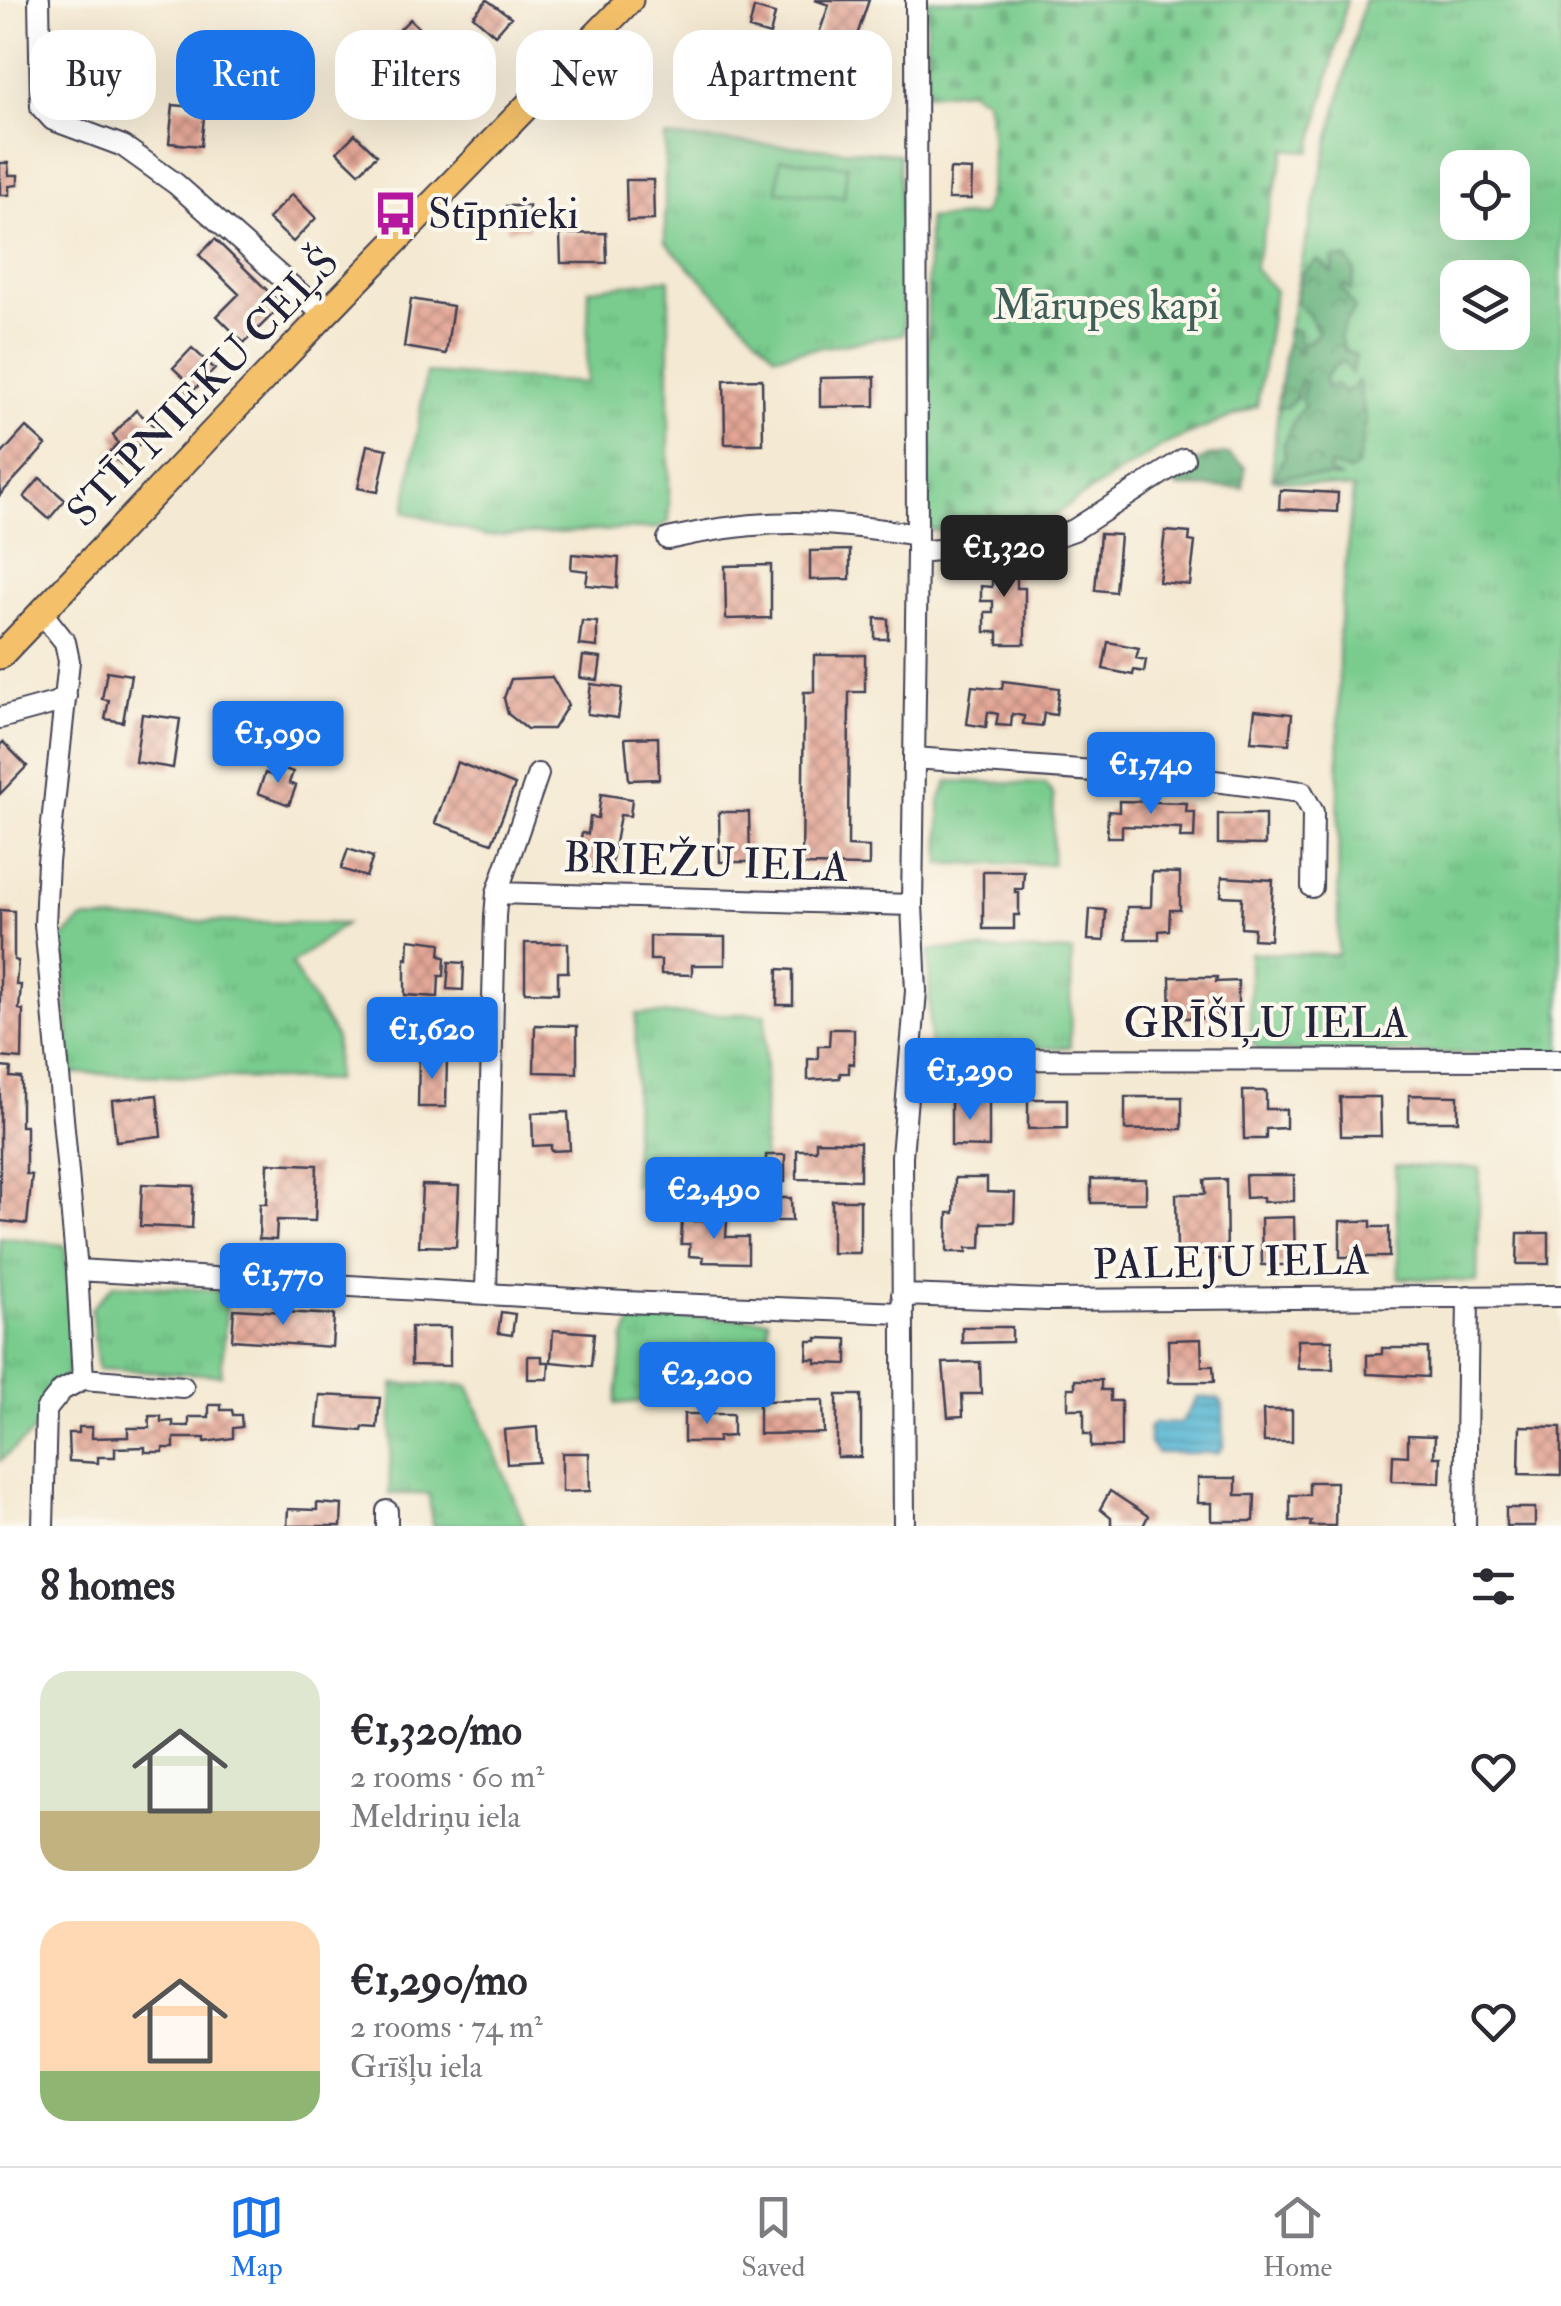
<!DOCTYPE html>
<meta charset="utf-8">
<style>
body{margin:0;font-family:"IM FELL Double Pica",serif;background:#f7f7f7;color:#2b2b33;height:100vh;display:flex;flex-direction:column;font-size:38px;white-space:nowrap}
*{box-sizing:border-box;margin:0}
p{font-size:32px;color:#7c7c81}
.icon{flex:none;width:55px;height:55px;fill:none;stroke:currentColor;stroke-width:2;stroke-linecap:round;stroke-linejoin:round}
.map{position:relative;height:1526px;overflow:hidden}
.details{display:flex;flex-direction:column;background:#fff;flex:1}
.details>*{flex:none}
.top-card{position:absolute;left:30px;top:30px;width:1000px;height:90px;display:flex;gap:20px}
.buttons{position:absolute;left:1440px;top:150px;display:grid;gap:20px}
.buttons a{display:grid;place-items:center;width:90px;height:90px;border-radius:20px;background:#fff;box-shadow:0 10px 40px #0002;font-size:50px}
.price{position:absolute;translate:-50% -85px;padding:0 22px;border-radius:10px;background:#1a73e8;color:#fff;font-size:32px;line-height:65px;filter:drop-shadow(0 2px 5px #0008)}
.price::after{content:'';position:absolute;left:50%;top:60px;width:30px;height:22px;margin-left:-15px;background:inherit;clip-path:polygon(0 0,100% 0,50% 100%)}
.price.selected{background:#222;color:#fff}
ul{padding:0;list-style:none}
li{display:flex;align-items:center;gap:30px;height:250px;padding:0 40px}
li span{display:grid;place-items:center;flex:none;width:280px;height:200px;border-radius:30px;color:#555}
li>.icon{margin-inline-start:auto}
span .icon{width:120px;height:120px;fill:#fffc;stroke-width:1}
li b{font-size:42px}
h2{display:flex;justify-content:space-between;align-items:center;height:120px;padding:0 40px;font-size:42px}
.tag{padding:0 35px;border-radius:30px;background:#fff;box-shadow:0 10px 40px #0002;font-size:35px;line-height:90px}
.tag.selected{background:#1a73e8;color:#fff}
.dock{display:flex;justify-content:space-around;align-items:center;height:140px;border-top:2px solid #e1e1e2;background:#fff;font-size:28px;color:#7c7c81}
.dock a{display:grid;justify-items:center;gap:5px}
.dock .selected{color:#1a73e8}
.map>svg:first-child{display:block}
.grass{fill:url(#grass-tufts);stroke:#4e7764;stroke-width:2.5;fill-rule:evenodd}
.forest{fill:url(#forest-crowns);stroke:#42695a;stroke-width:2.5}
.cemetery{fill:url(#cemetery-stones);stroke:#4e7764;stroke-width:2.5}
.green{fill:#79cc8e;stroke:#4e7764;stroke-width:2.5}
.water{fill:url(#water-rules);stroke:#3b6c87;stroke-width:2.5}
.building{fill:url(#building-cross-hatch)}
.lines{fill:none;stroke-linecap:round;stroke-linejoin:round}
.minor-casing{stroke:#424052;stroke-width:24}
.major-casing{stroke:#424052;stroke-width:29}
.minor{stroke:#fff;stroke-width:20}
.major{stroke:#f4c16a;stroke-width:25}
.labels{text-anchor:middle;stroke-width:8;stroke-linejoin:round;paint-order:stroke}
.poi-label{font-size:42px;fill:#22223b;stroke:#fbf7ec;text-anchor:start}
.park-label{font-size:42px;fill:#405e58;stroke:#fbf7ec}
.street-label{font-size:42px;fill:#22223b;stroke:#fbf7ec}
</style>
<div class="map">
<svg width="1561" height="1526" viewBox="0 0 1561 1526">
<defs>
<pattern id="grass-tufts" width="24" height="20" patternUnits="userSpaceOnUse" patternTransform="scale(2.5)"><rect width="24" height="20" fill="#79cc8e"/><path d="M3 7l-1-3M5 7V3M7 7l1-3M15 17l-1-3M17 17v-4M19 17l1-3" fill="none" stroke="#68af7b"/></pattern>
<pattern id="forest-crowns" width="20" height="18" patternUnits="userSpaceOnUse" patternTransform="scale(2.5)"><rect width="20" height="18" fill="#62b079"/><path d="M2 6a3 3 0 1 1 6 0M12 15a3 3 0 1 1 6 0" fill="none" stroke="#508f64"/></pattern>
<pattern id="cemetery-stones" width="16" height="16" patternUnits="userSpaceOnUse" patternTransform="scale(2.5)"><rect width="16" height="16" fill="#79cc8e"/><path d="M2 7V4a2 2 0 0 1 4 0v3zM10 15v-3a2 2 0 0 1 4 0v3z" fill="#68af7b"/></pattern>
<pattern id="water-rules" width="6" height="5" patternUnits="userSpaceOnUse" patternTransform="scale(2.5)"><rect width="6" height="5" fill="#54b6d3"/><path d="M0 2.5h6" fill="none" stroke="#4594ac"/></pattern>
<pattern id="building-cross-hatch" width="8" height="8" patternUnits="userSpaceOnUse" patternTransform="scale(2.5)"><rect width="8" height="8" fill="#e4a695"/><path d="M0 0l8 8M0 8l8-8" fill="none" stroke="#b8877b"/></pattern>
</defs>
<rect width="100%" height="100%" fill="#fbf7ec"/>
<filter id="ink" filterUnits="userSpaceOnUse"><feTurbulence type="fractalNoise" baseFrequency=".01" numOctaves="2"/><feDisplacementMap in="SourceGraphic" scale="20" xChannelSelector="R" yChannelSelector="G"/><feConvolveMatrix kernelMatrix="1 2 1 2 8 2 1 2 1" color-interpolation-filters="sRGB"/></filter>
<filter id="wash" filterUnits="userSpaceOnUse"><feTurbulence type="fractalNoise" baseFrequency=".0048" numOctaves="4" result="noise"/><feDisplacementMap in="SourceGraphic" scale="40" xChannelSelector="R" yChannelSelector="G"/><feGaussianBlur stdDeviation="2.25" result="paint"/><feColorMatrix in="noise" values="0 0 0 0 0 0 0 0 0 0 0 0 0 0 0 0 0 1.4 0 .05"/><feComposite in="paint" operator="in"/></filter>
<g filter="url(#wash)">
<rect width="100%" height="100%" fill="#f4e9d2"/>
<!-- grass -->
<path class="grass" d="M1364 0H1561V1054L1261 1052 1250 1040V953L1338 955 1339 633 1353 489 1272 479C1281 316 1325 158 1364 0ZM1458 168H1512V222H1458ZM1458 278H1512V332H1458Z
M665 137 899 154 904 334 775 355 665 242Z
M669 279V522L658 528 486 536 405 512 426 373 586 383 589 289Z
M948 781 1045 784 1054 796 1052 864H941L940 800Z
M83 919 345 924 291 964 336 1038 335 1081 70 1073 63 938Z
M942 949 1072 952 1070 1047 930 1052 929 951Z
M636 1014H766L763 1188 633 1185Z
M1395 1166 1480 1168 1477 1282 1399 1278Z
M0 1237 65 1245 74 1359 37 1429 0 1461Z
M114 1284 228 1291 221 1375 98 1369 91 1309Z
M634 1317 768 1319 767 1388 616 1404 624 1340Z
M393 1384 468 1385 525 1526H432L429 1494H389Z"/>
<!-- forest -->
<path class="forest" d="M1333 258H1347L1355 272 1351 291 1345 285 1341 287 1355 309 1345 323 1340 339 1345 350 1356 355 1351 373 1344 362 1338 363 1325 377 1327 388 1335 384 1342 391 1353 389 1358 381 1366 421 1358 465 1350 471 1330 466 1329 473 1342 478 1291 475 1274 478 1285 456 1283 443C1291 430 1293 417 1305 406L1301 399 1306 383 1300 380 1297 397 1287 407H1277L1288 329 1299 331 1297 354 1302 352V342H1310L1318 333 1309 315 1296 301C1298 283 1301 270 1318 260L1333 273Z
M1228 454 1245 467 1243 488 1176 487 1169 476 1208 456Z"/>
<!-- cemetery -->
<path class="cemetery" d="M927 0H1347L1311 152 1286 149 1254 268 1275 291 1257 406 1166 444 1076 500 1037 528 991 535 927 530 928 219 982 215C995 188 994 127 985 99L967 90 926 94Z"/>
<!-- green -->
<path class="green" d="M780 159 847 166 844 197 777 191Z"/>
<!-- water -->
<path class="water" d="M1198 1397 1218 1399 1223 1404 1224 1445 1218 1453H1157L1150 1444 1148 1428 1155 1423 1180 1424Z"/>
<g id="blocks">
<!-- building -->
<path class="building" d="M487 0 511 17 495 35 473 16Z
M815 0H869L846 68 811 56 829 5Z
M754 8 775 14 770 35 749 29Z
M410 19 430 39 388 80 369 60Z
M72 56 104 57V94H72Z
M422 64 445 85 426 105 403 83Z
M173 105 205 108 201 146 169 143Z
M355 134 377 155 359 173 337 152Z
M0 163H8L9 175H18V185L9 186V195H0Z
M950 169 972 170 971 199H948Z
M626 180H653L654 220 627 221Z
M292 194 316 218 293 242 268 219Z
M506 206H529V228L507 229Z
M606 233 607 263H561L560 234Z
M215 239 282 305 244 343 217 316 239 294 199 255Z
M411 299 453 306 446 354 404 347Z
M192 348 215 369 188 396 178 386 185 379 173 368Z
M875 377V406L820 407V378Z
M762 379 763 444H725L724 380Z
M136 410 155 427 121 464 109 453 118 443 113 435Z
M26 427 46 445 0 495V456Z
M367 445 387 449 378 492 358 488Z
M40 478 65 500 49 519 24 497Z
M1280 490 1338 493 1337 512 1279 509Z
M1165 531 1190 533 1189 541 1195 542 1190 585 1159 582Z
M1100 534 1120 535 1115 592 1095 590Z
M850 550V579L810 580V551Z
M572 554 619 558 617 588 586 585 588 571 571 569Z
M978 558H1017V588H1025V644H998V632H985V612H993V601H981V586L992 587V577H977Z
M771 565V618L726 619 725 566Z
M875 618 888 619V639H875Z
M582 621 597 622V647L579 645Z
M1108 642 1139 648 1136 658 1146 660 1144 672 1134 670 1133 675 1103 669Z
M814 655H865V692H849L848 846 869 847V866L802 865 804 692H814Z
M583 656 601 658 598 680 580 678Z
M107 671 131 675 123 722 105 719 109 700 102 699Z
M552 677 568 705 553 729H527L508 714 504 698 511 679Z
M1003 681 1059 688 1056 715 1044 713 1042 726 1023 724 1024 716 1012 714 1011 726 996 725 998 714 988 712 986 727 967 724 972 686 1002 689Z
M591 684 622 688 618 718 587 714Z
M276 710 292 717 285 731 269 724Z
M1255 710 1292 714 1289 744 1251 741Z
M142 714 180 719 173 768 135 762Z
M658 737 659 779 629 780 625 738Z
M3 742 27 766 0 794V745Z
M457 762 515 785 492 843 435 823Z
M279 767 293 772 289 783 296 786 289 805 258 793 265 773 275 777Z
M601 794 632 799 630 816 620 815 610 871 583 867 586 850 579 849 582 833 588 834 590 817 598 818Z
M1119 801 1187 803 1186 812H1195L1194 838H1180L1181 828 1122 826V837H1107L1108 811 1119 812Z
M719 812H749L750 862H720Z
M1218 814H1265V845L1218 844Z
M348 849 373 857 366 877 341 869Z
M983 871H1024L1023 889H1015V893H1019V915H1014V929H983Z
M1152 872 1180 873V910H1170L1169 930 1159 931V939H1126L1127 907H1151Z
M1222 877 1273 880 1270 940 1253 939 1254 928 1241 927 1242 897 1221 896Z
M1090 909 1106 910 1104 941 1088 940Z
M0 910 14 911V960L18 961 16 985H21L19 1009 23 1010 22 1059 0 1057Z
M650 936 725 937V965H692V975L661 974V960H650Z
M409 939 441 943 440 956 445 957 444 976H439L438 997 405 995V958L408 959Z
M525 943H568V972H558V993L525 992Z
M449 962 464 963 463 990 447 989Z
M778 969 793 970V1005H777Z
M1170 977H1217L1216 982 1238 981V1011H1217V1018H1171Z
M535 1025 577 1026V1073L534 1072Z
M830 1029H854V1064L849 1063V1073H840V1078L808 1080V1059H818V1046H829Z
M419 1056 447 1057 446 1107H418Z
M0 1067 11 1068 10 1077 21 1078V1126H26V1174L32 1175 27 1224 0 1221Z
M1243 1091H1266V1109H1286V1128L1266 1129V1139H1244Z
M157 1095 161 1136 116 1141 112 1100Z
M1409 1095 1458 1096V1121H1409Z
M1125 1097H1182V1129L1125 1130Z
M1340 1097H1380L1381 1136H1341Z
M951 1099H989V1147L951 1146Z
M1028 1099H1067V1128L1028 1129Z
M568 1112 570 1150 551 1151V1145L533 1146 532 1113Z
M816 1141 860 1142V1180L797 1179V1150H816Z
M766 1155H785V1182H766Z
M268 1163 317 1165 315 1221 277 1220 276 1240 259 1239 260 1204H267Z
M1245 1175H1294V1201L1263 1202V1197L1246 1198Z
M955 1178H987V1192L1015 1193 1014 1223H982L981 1248H967V1252H947L948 1213H954Z
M1091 1179H1146V1203H1091Z
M1226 1179 1227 1259H1210V1248L1177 1249 1176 1194H1205L1204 1180Z
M142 1184 194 1186 192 1228 140 1226Z
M422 1185 459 1186 456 1247 419 1246Z
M719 1197 750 1198 749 1212 718 1211Z
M769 1198H791L792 1221H769Z
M832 1200H860V1253H832Z
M1294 1217 1295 1265H1262L1261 1218Z
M682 1221H727L726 1237H748V1263L703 1262V1257L689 1256 690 1244H681Z
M1340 1221H1371V1227H1389V1257H1340Z
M1518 1233H1549V1264H1517Z
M234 1309 334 1315 332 1347 232 1340Z
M501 1312 515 1314 512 1335 498 1333Z
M411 1327H450V1366L411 1365Z
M962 1327H1012V1342L962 1343Z
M553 1330 594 1333 591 1366 551 1362Z
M817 1338 847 1339V1364L816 1363V1359H807L808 1341H817Z
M1201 1339 1202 1366H1213L1214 1382H1169L1168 1340Z
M1297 1340H1332L1333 1369H1298Z
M1382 1348H1428V1377L1367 1374V1355L1382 1354Z
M528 1356H542V1362H549L548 1379H528Z
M980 1362 981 1394H962L963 1416 948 1417 943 1363Z
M1075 1380H1101V1390H1110V1401H1121V1447H1091V1434H1084V1409H1068V1388H1075Z
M320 1395 380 1398 377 1428 363 1427 362 1431 317 1427Z
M837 1395H861V1457H837Z
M823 1400 824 1433 759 1434V1401Z
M209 1405H221V1410H232L233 1415H241L242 1427 233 1428V1438L205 1442V1438H174V1448H163V1452H145V1447L115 1448V1457H98V1463L69 1461 68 1433H79V1427H92V1438L128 1437V1428H150L149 1416H161V1422L173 1421V1426H189V1417H209Z
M1263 1410H1292V1442H1264Z
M684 1414H733V1436L718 1437V1442H684Z
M1520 1426 1561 1427V1475L1519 1474Z
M537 1427 539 1462 507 1464 504 1430Z
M1408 1435 1435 1436 1434 1457H1441L1440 1483 1392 1481 1393 1455 1408 1456Z
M562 1453H589L590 1491 562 1492Z
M1198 1478H1236V1495H1255L1254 1521H1212V1503H1198Z
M1309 1482H1336L1335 1526H1310L1311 1521H1290V1495H1309Z
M1110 1491 1148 1516 1143 1526H1111V1518L1100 1509Z
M317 1503 342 1505 341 1526H287L288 1509 317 1510Z
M1506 1508H1535V1526H1506Z"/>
</g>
</g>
<g filter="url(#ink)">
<use href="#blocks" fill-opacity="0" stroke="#424052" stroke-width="2.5"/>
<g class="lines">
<defs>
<path id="minor" d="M39 0 41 107 53 120 123 146 176 184 324 315
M668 539C763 517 822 520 917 535
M917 552 1046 540 1074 530 1184 459
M42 613 65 642 69 661 48 862 45 924 77 1270 83 1379 62 1390 46 1410 43 1526
M0 718 55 703 66 696
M914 758 1190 778 1302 792 1313 812 1312 887
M497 893 912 905
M911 1059 1561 1060
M77 1270 625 1302 902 1313
M486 1292 495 916 497 893 538 774
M902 1295 1047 1300 1561 1296
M83 1379 183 1387
M387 1526V1511
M904 1526 902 1156 916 991 912 905 917 552 916 0
M1465 1526 1468 1296"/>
<path id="major" d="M0 656 324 315 630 0"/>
</defs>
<!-- minor casing -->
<use href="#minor" class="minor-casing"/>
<!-- major casing -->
<use href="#major" class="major-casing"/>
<!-- minor -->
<use href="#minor" class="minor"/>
<!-- major -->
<use href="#major" class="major"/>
</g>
</g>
<!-- icons -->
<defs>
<symbol id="bus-bare" viewBox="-9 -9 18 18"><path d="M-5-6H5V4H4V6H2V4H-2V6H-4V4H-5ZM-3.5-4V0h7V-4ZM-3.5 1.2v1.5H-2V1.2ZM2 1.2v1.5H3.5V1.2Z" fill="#b5179e" stroke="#fbf7ec" stroke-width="2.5" paint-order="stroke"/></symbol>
</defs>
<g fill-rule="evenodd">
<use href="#bus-bare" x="364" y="182" width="63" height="63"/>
</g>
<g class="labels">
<!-- poi labels -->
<g class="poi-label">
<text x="428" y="228">Stīpnieki</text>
</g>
<!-- park labels -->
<g class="park-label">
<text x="1106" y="319">Mārupes kapi</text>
</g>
<!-- street labels -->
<g class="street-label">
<text transform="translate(202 386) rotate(-46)" y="15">STĪPNIEKU CEĻŠ</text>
<text transform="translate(706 861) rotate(2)" y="15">BRIEŽU IELA</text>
<text x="1266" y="1037">GRĪŠĻU IELA</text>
<text transform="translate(1231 1261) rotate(-1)" y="15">PALEJU IELA</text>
</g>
</g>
</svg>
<div class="buttons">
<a><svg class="icon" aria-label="locate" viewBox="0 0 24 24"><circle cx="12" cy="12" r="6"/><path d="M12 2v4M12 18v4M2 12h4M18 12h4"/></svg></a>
<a><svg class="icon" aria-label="layers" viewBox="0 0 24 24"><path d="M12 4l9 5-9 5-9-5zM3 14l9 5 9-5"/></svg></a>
</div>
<b class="price selected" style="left:1004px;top:600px">€1,320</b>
<b class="price" style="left:278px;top:786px">€1,090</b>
<b class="price" style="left:1151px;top:817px">€1,740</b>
<b class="price" style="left:432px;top:1082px">€1,620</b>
<b class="price" style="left:970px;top:1123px">€1,290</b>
<b class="price" style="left:714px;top:1242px">€2,490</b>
<b class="price" style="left:283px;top:1328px">€1,770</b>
<b class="price" style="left:707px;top:1427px">€2,200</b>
<div class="top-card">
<a class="tag">Buy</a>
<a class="tag selected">Rent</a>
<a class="tag">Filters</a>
<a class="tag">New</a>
<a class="tag">Apartment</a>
</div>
</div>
<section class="details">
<h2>8 homes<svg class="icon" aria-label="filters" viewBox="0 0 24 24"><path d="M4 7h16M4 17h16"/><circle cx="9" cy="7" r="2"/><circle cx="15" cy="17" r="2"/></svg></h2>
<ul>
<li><span style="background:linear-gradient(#dfe7d0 70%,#c2b280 0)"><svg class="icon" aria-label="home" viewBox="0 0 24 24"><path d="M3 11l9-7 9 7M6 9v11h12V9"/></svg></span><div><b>€1,320/mo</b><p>2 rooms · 60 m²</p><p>Meldriņu iela</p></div><svg class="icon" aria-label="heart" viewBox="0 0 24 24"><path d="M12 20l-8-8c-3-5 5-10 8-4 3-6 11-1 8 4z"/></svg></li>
<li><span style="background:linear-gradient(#ffd9b3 75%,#8fb573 0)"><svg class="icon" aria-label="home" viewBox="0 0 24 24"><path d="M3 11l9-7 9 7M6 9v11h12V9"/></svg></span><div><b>€1,290/mo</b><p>2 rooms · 74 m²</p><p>Grīšļu iela</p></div><svg class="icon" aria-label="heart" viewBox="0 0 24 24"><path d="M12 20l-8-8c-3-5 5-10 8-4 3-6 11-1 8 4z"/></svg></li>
</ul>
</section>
<nav class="dock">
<a class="selected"><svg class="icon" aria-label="map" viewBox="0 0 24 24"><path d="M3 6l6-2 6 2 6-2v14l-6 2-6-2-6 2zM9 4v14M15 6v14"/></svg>Map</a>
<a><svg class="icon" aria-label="saved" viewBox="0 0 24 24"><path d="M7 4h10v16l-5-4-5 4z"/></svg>Saved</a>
<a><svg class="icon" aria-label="home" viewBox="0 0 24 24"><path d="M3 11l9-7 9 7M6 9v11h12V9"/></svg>Home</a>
</nav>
